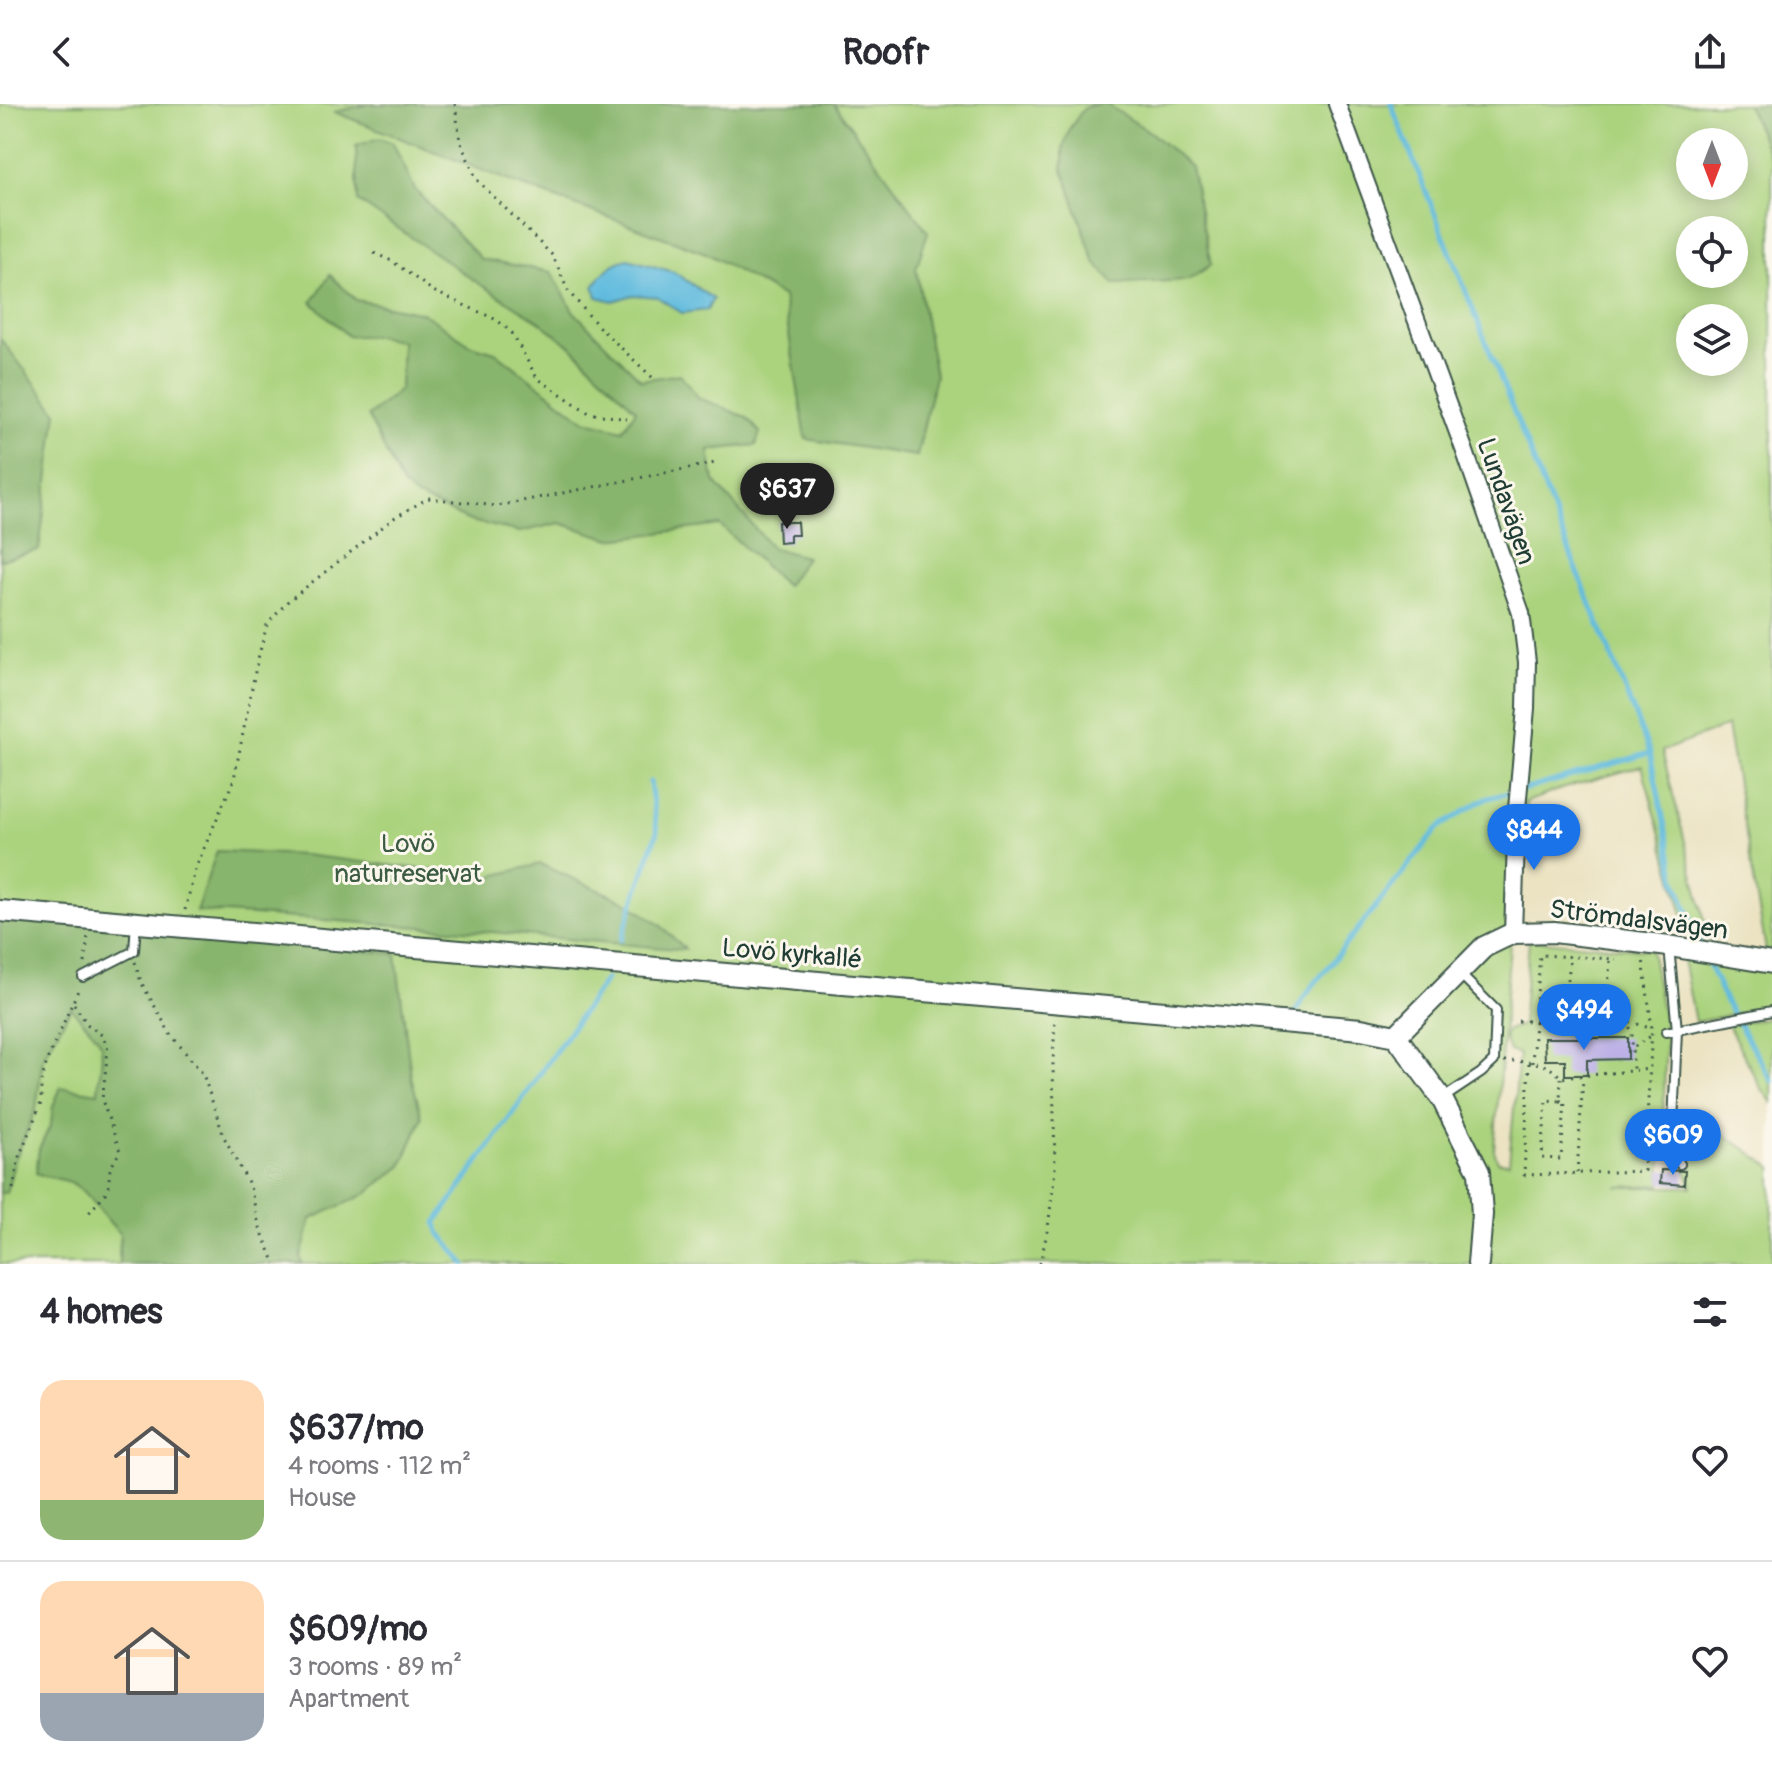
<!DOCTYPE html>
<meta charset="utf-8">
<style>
body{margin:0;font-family:Pangolin,sans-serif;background:#f2f2f3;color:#2b2b33;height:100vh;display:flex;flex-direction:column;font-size:30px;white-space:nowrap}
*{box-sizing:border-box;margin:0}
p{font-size:26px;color:#7c7c81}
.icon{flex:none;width:44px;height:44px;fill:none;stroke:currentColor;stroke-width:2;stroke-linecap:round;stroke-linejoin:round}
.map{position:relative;height:1160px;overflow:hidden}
.details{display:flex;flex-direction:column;background:#fff;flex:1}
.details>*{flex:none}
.needle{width:52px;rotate:180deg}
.fabs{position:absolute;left:1676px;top:24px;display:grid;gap:16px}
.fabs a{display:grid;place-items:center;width:72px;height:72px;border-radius:50%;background:#fff;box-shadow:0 4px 20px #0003;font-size:40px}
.price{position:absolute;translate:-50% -68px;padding:0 18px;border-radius:28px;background:#1a73e8;color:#fff;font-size:26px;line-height:52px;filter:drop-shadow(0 2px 4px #0008)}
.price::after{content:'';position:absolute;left:50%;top:48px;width:24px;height:18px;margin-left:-12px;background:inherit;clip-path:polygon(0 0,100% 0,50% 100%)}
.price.on{background:#222;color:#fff}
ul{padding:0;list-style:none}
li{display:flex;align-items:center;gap:24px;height:200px;padding:0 40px}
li+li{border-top:2px solid #e1e1e2}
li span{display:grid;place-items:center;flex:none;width:224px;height:160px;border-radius:24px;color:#555}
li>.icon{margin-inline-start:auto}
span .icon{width:96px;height:96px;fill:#fffc;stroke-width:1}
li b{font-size:34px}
h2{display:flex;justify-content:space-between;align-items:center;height:96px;padding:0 40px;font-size:34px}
header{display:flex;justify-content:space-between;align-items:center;height:104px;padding:0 40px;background:#fff;font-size:36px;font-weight:700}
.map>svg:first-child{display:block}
.green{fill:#abd37e;stroke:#658859;stroke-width:2;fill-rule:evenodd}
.forest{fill:#88b56d;stroke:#547950;stroke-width:2}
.water{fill:#60bbde;stroke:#407c89;stroke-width:2}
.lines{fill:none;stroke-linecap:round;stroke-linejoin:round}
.stream{stroke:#60bbde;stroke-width:5}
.building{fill:#bcb0e6}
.service-casing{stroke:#3e5649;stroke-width:12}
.minor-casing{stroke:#3e5649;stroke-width:20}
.tertiary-casing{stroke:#3e5649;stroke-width:24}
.path{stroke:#3e5649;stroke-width:3;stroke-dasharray:2 6;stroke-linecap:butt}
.service{stroke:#fff;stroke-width:8}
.minor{stroke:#fff;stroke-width:16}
.tertiary{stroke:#fff;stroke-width:20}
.labels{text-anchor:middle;stroke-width:6;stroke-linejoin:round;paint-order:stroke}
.street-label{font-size:26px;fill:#1f3d34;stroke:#fbf7ec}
.park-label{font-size:26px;fill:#3b5b43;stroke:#fbf7ec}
</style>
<header><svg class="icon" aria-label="back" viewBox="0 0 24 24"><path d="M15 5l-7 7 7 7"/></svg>Roofr<svg class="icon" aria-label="share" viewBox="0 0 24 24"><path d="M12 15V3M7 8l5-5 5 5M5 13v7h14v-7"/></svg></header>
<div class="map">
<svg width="1772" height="1160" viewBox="0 0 1772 1160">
<rect width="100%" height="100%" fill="#fbf7ec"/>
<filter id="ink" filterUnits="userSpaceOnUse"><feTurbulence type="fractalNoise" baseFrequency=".0125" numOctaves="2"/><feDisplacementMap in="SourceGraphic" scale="16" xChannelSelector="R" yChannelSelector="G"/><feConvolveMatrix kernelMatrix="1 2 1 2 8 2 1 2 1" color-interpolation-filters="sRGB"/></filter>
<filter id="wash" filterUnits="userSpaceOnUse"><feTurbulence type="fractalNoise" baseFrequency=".006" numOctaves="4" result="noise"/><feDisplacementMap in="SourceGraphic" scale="32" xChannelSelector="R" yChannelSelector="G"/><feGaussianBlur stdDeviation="1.8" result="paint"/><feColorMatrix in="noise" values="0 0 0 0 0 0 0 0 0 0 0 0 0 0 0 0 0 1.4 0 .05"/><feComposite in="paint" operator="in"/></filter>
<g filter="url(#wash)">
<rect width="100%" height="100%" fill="#ebe3c2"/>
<!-- green -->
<path class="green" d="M0 0H1772V902L1695 918 1682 850 1769 863 1727 622 1662 647 1710 837 1688 829 1642 662 1564 684 1526 698 1510 840 1494 1046 1498 1058 1509 1059 1519 950 1509 947 1504 933 1507 926 1522 921 1529 836 1651 846 1666 928 1661 1081 1617 1083H1692L1677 1044 1723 1030 1772 1063V1160H0ZM1690 38H1734V82H1690ZM1690 126H1734V170H1690ZM1690 214H1734V258H1690Z
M1772 913V998L1761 984 1728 921Z"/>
<!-- forest -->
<path class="forest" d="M370 0H834L928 128 916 164 935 272 917 352 806 335 783 193 706 149 512 78 334 8Z
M1098 0H1106L1150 28 1191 63 1211 161 1188 176 1114 180 1094 157 1063 65V45L1070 24 1084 4Z
M1747 0H1772V57Z
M379 34 393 39 415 86 481 155 551 168 574 208 641 276 680 270 699 294 746 313 760 328 756 341 709 346 714 377 772 444 806 453 786 482 720 421 611 435 560 419 520 428 470 417 415 392 402 381 368 312 400 285 402 237 378 232H348L312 198 330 171 356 196 423 209 471 241 495 248 584 316 623 326 636 306 572 243 539 217 478 179 358 97 356 42Z
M0 234 57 308 39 446 0 456Z
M217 747 303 751 489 773 540 760 626 798 660 821 686 846 492 828 196 807Z
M0 811 396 850 411 972 422 1014 402 1062 364 1091 311 1115 301 1153 303 1160H119L120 1129C103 1114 92 1090 72 1079 61 1074 47 1074 36 1069L39 1045 51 1020 53 1002 61 983 98 989C98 977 105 947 100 938 97 930 78 913 71 904L43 954 36 1005 15 1056 6 1089H0Z"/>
<!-- water -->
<path class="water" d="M628 155 674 168 713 195 707 206 682 209 657 193 633 191 613 197 597 193 594 182C603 168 611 159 628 155Z"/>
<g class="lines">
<!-- stream -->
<path class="stream" d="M1391 0 1650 649 1676 776 1701 842
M621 836 657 728 650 678
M1706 855 1727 900 1772 977
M1292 915 1304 893 1438 724 1484 695 1534 683 1650 649
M465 1160 439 1128 436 1119 606 875"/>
</g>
<g id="blocks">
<!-- building -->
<path class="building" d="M778 418H797L798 431H790V438L779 439Z
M1544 934H1628V955L1587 956V971H1565V956H1545Z
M1661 1066 1685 1067 1684 1081 1660 1079Z"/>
</g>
</g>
<g filter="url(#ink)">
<use href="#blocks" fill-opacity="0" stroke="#3e5649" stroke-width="2"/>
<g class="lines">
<defs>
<path id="service" d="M1669 843 1677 926 1672 1045 1680 1060
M83 873 134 847 136 818
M1666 928 1772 907
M1442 995 1481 969 1494 957 1496 906 1460 870"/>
<path id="minor" d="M1337 0 1464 345 1521 509 1527 558 1526 604 1517 705 1513 829"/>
<path id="tertiary" d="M0 807 1361 925 1396 932
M1396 932 1484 843 1513 829 1554 828 1669 842 1772 859
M1396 932 1442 995 1479 1068 1482 1110 1478 1160"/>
</defs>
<!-- service casing -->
<use href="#service" class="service-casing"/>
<!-- minor casing -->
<use href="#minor" class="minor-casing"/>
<!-- tertiary casing -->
<use href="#tertiary" class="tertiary-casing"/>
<!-- path -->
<path class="path" d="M455 0 460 37 477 76 553 152 568 187 599 223 654 275
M374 149 392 157 433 187 497 216 512 229 537 274 589 309 627 315
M185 806 196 763 234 675 257 558 267 521 287 498 394 414 428 394 497 402 715 359
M135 858 141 878 171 931 203 970 224 1033 250 1082 259 1121 275 1160
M85 859 88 831
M74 900 87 920 103 932 108 946 102 996 120 1047 110 1065 108 1086 88 1110
M1606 915 1610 855
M1565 916 1570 852
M1626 916 1632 928 1633 967
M1518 917 1626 916 1652 925
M1628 947 1651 932
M1504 957C1526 958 1547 956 1561 974L1650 965
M1529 959 1524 1071 1644 1067 1652 925 1643 855
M1532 959 1540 851 1616 855
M1560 997H1565L1561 1055 1542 1054 1546 996 1560 997 1561 974
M1647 1017 1663 1018
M1645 1039 1661 1040
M1577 1069 1583 974
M13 1085 19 1053 41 999V978L48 954 80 882
M1040 1160 1048 1124 1055 1066 1053 960 1055 914"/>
<!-- service -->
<use href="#service" class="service"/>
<!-- minor -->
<use href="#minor" class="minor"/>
<!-- tertiary -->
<use href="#tertiary" class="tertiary"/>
</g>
</g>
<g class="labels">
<!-- street labels -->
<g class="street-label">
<text transform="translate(1507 397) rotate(71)" y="9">Lundavägen</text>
<text transform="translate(1639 815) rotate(7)" y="9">Strömdalsvägen</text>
<text transform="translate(792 849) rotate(5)" y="9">Lovö kyrkallé</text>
</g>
<!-- park labels -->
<g class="park-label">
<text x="408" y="748">Lovö<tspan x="408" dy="30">naturreservat</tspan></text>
</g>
</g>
</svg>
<div class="fabs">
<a><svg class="needle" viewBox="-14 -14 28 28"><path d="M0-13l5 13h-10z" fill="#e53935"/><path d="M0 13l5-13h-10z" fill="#7c7c81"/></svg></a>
<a><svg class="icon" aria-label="locate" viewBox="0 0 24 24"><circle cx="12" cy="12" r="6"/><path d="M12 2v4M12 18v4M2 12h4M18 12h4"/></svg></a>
<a><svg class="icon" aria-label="layers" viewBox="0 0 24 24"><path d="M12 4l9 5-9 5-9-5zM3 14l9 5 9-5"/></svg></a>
</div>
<b class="price on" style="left:787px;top:427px">$637</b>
<b class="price" style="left:1534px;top:768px">$844</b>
<b class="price" style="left:1584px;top:948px">$494</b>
<b class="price" style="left:1673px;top:1073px">$609</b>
</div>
<section class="details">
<h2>4 homes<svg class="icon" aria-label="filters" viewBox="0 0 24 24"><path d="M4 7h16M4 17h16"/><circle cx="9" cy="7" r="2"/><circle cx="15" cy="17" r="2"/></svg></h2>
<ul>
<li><span style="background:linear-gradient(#ffd9b3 75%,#8fb573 0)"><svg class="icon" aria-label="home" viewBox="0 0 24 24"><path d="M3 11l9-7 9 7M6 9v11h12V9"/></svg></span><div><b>$637/mo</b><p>4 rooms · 112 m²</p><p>House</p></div><svg class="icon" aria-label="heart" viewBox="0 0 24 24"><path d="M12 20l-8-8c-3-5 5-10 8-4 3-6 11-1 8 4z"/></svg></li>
<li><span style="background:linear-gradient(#ffd9b3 70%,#9aa5b1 0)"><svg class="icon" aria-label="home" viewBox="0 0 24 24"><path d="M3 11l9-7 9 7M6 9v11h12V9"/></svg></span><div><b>$609/mo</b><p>3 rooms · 89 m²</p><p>Apartment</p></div><svg class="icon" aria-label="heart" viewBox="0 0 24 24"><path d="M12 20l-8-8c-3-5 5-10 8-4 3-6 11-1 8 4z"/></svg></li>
</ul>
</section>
